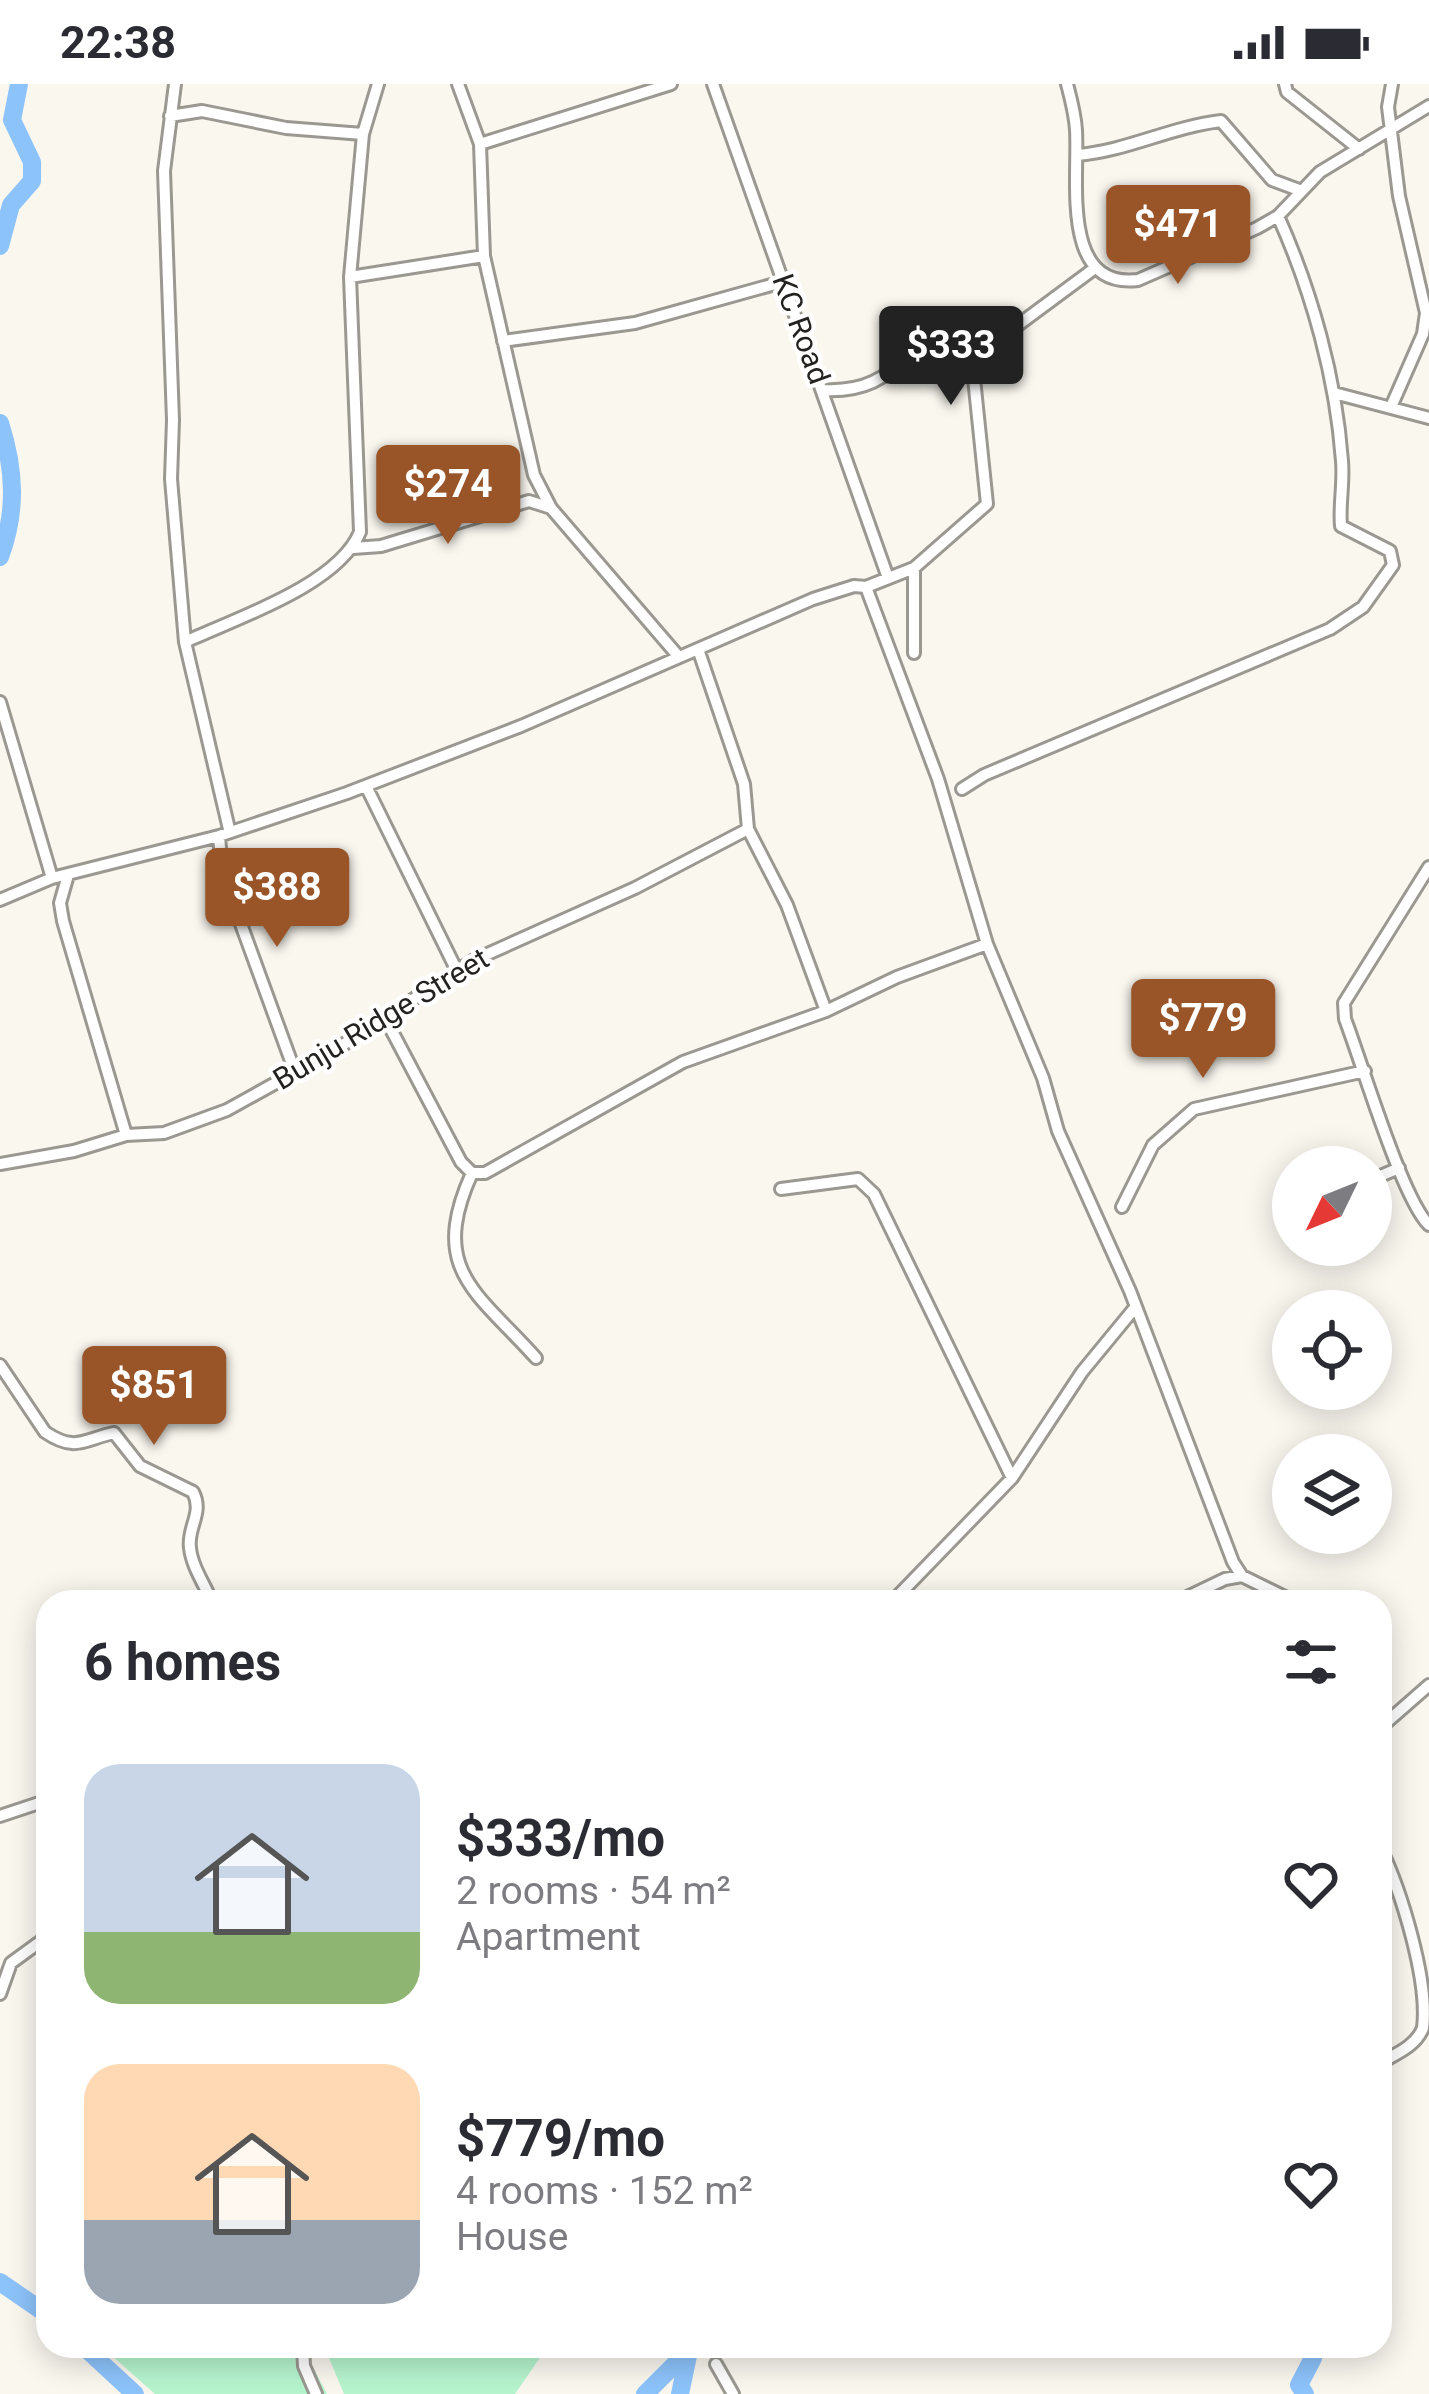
<!DOCTYPE html>
<meta charset="utf-8">
<style>
body{margin:0;font-family:Roboto,sans-serif;background:#f2f2f3;color:#2b2b33;height:100vh;display:flex;flex-direction:column;font-size:45px;white-space:nowrap}
*{box-sizing:border-box;margin:0}
p{font-size:39px;color:#7c7c81}
.icon{flex:none;width:66px;height:66px;fill:none;stroke:currentColor;stroke-width:2;stroke-linecap:round;stroke-linejoin:round}
.map{position:relative;flex:1;overflow:hidden}
.sheet{position:absolute;left:36px;top:1506px;width:1356px;height:768px;display:flex;flex-direction:column;background:#fff;border-radius:36px;box-shadow:0 6px 30px #0003}
.sheet>*{flex:none}
.needle{width:78px;rotate:227deg}
.fabs{position:absolute;left:1272px;top:1062px;display:grid;gap:24px}
.fabs a{display:grid;place-items:center;width:120px;height:120px;border-radius:50%;background:#fff;box-shadow:0 6px 30px #0003;font-size:60px}
.price{position:absolute;translate:-50% -102px;padding:0 27px;border-radius:12px;background:#995428;color:#fff;font-size:39px;line-height:78px;filter:drop-shadow(0 3px 6px #0008)}
.price::after{content:'';position:absolute;left:50%;top:72px;width:36px;height:27px;margin-left:-18px;background:inherit;clip-path:polygon(0 0,100% 0,50% 100%)}
.price.selected{background:#222;color:#fff}
ul{padding:0;list-style:none}
li{display:flex;align-items:center;gap:36px;height:300px;padding:0 48px}
li span{display:grid;place-items:center;flex:none;width:336px;height:240px;border-radius:36px;color:#555}
li>.icon{margin-inline-start:auto}
span .icon{width:144px;height:144px;fill:#fffc;stroke-width:1}
li b{font-size:51px}
h2{display:flex;justify-content:space-between;align-items:center;height:144px;padding:0 48px;font-size:51px}
.status{display:flex;justify-content:space-between;align-items:center;height:84px;padding:0 60px;background:#fff;direction:ltr}
.status svg{height:33px;fill:currentColor}
.map>svg:first-child{display:block}
.green{fill:#b6f4ce}
.lines{fill:none;stroke-linecap:round;stroke-linejoin:round}
.river{stroke:#8dc3fb;stroke-width:18}
.minor-casing{stroke:#9a9891;stroke-width:16}
.minor{stroke:#fff;stroke-width:10}
.labels{text-anchor:middle;stroke-width:9;stroke-linejoin:round;paint-order:stroke}
.street-label{font-size:30px;fill:#232220;stroke:#fff}
</style>
<div class="status"><b>22:38</b><svg viewBox="0 0 49 12"><path d="M0 12V9h3v3zM5 12V6h3v6zM10 12V3h3v9zM15 12V0h3v12zM26 1h20v11H26zM47 4h2v5h-2z"/></svg></div>
<div class="map">
<svg width="1429" height="2310" viewBox="0 0 1429 2310">
<rect width="100%" height="100%" fill="#faf7ef"/>
<!-- green -->
<path class="green" d="M116 2262H302L327 2310H155L111 2271Z
M324 2262H548L515 2310H344Z"/>
<g class="lines">
<!-- river -->
<path class="river" d="M0 162 11 121 32 97V78L12 36 19 0
M0 339C15 386 17 427 0 473
M0 2198 48 2231
M83 2262 135 2310
M1305 2262 1313 2274 1299 2301 1305 2310
M645 2310 690 2265
M680 2310 689 2267"/>
<defs>
<path id="minor" d="M175 0 164 87 173 336 171 395 185 558 229 745
M458 0 480 60 484 172 534 391 551 424 679 573
M713 0 887 491
M1067 0C1071 15 1075 31 1076 46 1079 96 1060 205 1138 196L1257 144 1278 132 1320 88 1429 22
M1285 0 1287 8 1359 65
M170 32 202 27 286 44 363 50
M480 60 671 0
M1077 71C1127 67 1170 43 1221 37L1272 96 1299 106
M350 193 484 172
M503 257 635 239 782 198
M824 306C863 308 886 295 912 268
M1334 309 1429 334
M1391 323 1423 250 1426 229 1399 112 1388 23 1392 0
M353 464 381 462 529 417 551 424
M866 503 914 484 987 420 972 275 1095 184
M185 558C237 534 338 501 360 448L350 193 363 50 378 0
M698 565 744 700 748 745 787 821 826 927
M914 569V484
M0 618 52 794
M366 702 457 887
M962 705 984 691 1330 545 1363 523 1393 481 1390 467 1341 442C1339 421 1344 399 1342 377 1336 294 1312 208 1278 132
M219 752 222 788 295 988
M1429 783 1344 919 1345 935C1362 979 1402 1115 1429 1141
M68 791 60 819 63 837 126 1051
M0 816 52 794 219 752 347 709 521 642 813 515 854 502 866 503 938 695 987 860 1043 994 1058 1047 1130 1207 1233 1478 1242 1492 1295 1518
M385 934 461 1078 472 1089H485L683 978 826 927 897 893 987 860
M0 1080 74 1067 126 1051 164 1049 227 1026 335 966 474 876 635 804 748 745
M472 1089C428 1186 477 1208 536 1274
M1371 1096 1399 1084
M781 1105 858 1095 874 1110 1012 1394
M1122 1123 1153 1061 1194 1025 1365 987
M1285 1130 1293 1127
M0 1281 45 1348C76 1369 84 1355 114 1349L140 1382 193 1408C204 1429 187 1443 190 1464 192 1483 205 1501 212 1518
M892 1518 1012 1394 1082 1288 1133 1226
M1177 1518 1225 1495 1242 1492
M1380 1644 1429 1601
M0 1732 48 1716
M1380 1763C1401 1806 1429 1897 1423 1944 1416 1962 1396 1970 1380 1979
M0 1910 11 1879 48 1852
M303 2262 304 2282 316 2310
M716 2280 733 2310"/>
</defs>
<!-- minor casing -->
<use href="#minor" class="minor-casing"/>
<!-- minor -->
<use href="#minor" class="minor"/>
</g>
<g class="labels">
<!-- street labels -->
<g class="street-label">
<text transform="translate(801 245) rotate(70)" y="10">KC Road</text>
<text transform="translate(381 935) rotate(-31)" y="10">Bunju Ridge Street</text>
</g>
</g>
</svg>
<div class="fabs">
<a><svg class="needle" viewBox="-14 -14 28 28"><path d="M0-13l5 13h-10z" fill="#e53935"/><path d="M0 13l5-13h-10z" fill="#7c7c81"/></svg></a>
<a><svg class="icon" aria-label="locate" viewBox="0 0 24 24"><circle cx="12" cy="12" r="6"/><path d="M12 2v4M12 18v4M2 12h4M18 12h4"/></svg></a>
<a><svg class="icon" aria-label="layers" viewBox="0 0 24 24"><path d="M12 4l9 5-9 5-9-5zM3 14l9 5 9-5"/></svg></a>
</div>
<b class="price" style="left:1178px;top:203px">$471</b>
<b class="price selected" style="left:951px;top:324px">$333</b>
<b class="price" style="left:448px;top:463px">$274</b>
<b class="price" style="left:277px;top:866px">$388</b>
<b class="price" style="left:1203px;top:997px">$779</b>
<b class="price" style="left:154px;top:1364px">$851</b>
<section class="sheet">
<h2>6 homes<svg class="icon" aria-label="filters" viewBox="0 0 24 24"><path d="M4 7h16M4 17h16"/><circle cx="9" cy="7" r="2"/><circle cx="15" cy="17" r="2"/></svg></h2>
<ul>
<li><span style="background:linear-gradient(#c9d6e8 70%,#8fb573 0)"><svg class="icon" aria-label="home" viewBox="0 0 24 24"><path d="M3 11l9-7 9 7M6 9v11h12V9"/></svg></span><div><b>$333/mo</b><p>2 rooms · 54 m²</p><p>Apartment</p></div><svg class="icon" aria-label="heart" viewBox="0 0 24 24"><path d="M12 20l-8-8c-3-5 5-10 8-4 3-6 11-1 8 4z"/></svg></li>
<li><span style="background:linear-gradient(#ffd9b3 65%,#9aa5b1 0)"><svg class="icon" aria-label="home" viewBox="0 0 24 24"><path d="M3 11l9-7 9 7M6 9v11h12V9"/></svg></span><div><b>$779/mo</b><p>4 rooms · 152 m²</p><p>House</p></div><svg class="icon" aria-label="heart" viewBox="0 0 24 24"><path d="M12 20l-8-8c-3-5 5-10 8-4 3-6 11-1 8 4z"/></svg></li>
</ul>
</section>
</div>
